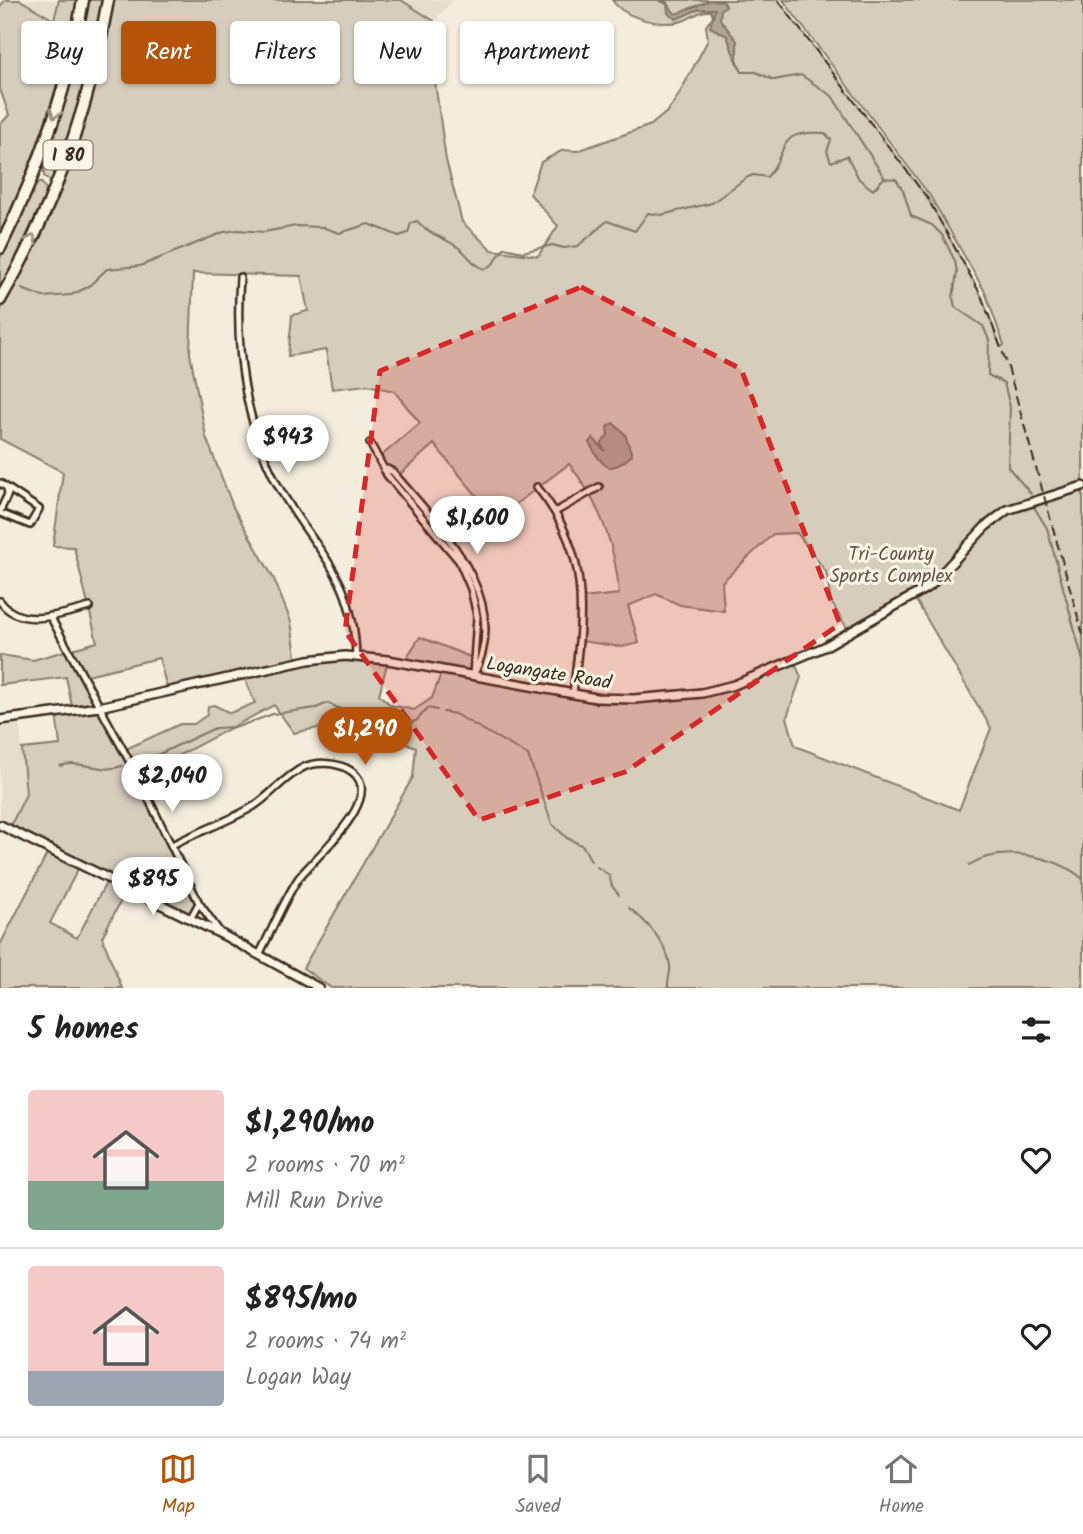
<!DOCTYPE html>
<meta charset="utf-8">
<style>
body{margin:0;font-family:Kalam,sans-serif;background:#f6f6f6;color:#222;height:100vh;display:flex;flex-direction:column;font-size:26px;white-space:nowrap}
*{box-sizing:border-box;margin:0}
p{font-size:23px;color:#767676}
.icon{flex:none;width:38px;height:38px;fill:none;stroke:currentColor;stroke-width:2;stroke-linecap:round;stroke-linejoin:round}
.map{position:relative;height:988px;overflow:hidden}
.details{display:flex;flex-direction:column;background:#fff;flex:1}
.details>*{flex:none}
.hud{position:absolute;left:21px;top:21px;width:700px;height:63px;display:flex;gap:14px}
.price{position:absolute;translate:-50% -60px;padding:0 16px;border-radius:24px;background:#fff;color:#222;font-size:23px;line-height:46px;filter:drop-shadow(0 2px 4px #0008)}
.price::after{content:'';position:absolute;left:50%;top:42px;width:21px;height:16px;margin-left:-10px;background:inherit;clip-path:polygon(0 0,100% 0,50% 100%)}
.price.selected{background:#b45309;color:#fff}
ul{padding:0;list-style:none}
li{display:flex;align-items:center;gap:21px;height:175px;padding:0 28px}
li+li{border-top:2px solid #e0e0e0}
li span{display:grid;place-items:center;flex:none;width:196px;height:140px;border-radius:7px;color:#555}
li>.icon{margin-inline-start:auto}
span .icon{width:84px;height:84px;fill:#fffc;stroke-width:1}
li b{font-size:30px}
h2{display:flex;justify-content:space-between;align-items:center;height:84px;padding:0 28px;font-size:30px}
.tag{padding:0 24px;border-radius:7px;background:#fff;box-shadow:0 2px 5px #0004;font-size:24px;line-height:63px}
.tag.selected{background:#b45309;color:#fff}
.tabs{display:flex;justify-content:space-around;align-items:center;height:98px;border-top:2px solid #e0e0e0;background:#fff;font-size:19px;color:#767676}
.tabs a{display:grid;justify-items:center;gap:4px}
.tabs .selected{color:#b45309}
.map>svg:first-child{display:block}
.built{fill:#e5ddce}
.green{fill:#d6cdbd;stroke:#887c6e;stroke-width:2;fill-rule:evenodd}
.water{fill:#b0a596;stroke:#817466;stroke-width:2}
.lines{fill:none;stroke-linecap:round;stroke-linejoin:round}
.stream{stroke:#817466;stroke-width:2}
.minor-casing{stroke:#3b2a1e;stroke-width:10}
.tertiary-casing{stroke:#3b2a1e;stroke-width:12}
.motorway-casing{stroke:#3b2a1e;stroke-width:15}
.minor{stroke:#fcf5e5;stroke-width:5}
.tertiary{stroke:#fcf5e5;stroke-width:7}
.motorway{stroke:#fcf5e5;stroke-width:10}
.rail{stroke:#3b2a1e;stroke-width:2;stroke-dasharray:10 5;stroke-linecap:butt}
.oneway{stroke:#9c9082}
.marked{fill:#d62828;fill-opacity:0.2;stroke:#d62828;stroke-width:5;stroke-dasharray:14 9;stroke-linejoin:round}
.labels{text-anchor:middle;stroke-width:6;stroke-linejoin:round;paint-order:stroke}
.shield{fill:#fcf5e5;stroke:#75675a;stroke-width:2}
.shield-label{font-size:18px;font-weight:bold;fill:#3b2a1e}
.park-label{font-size:19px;fill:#625346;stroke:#fcf5e5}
.street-label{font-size:19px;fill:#3b2a1e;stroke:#fcf5e5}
</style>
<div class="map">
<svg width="1083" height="988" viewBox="0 0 1083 988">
<rect width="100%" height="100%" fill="#f4eddd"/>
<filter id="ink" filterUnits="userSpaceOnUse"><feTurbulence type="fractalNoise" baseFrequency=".0143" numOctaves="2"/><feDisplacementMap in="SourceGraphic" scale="14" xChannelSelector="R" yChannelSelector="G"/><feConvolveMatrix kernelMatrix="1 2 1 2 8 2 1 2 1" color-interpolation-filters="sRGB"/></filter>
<g filter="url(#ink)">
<!-- built -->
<path class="built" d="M20 0H59L55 21Z
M401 0H453L434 21Z
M19 717 26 794 9 829 0 825V720Z"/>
<!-- green -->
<path class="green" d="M5 0H20L54 20 59 0H77C61 82 36 159 0 234V125L9 115 0 89V7Z
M87 0H105C93 61 76 121 54 179L50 181 44 176V167L72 69Z
M114 0H401L434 21 433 68 446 160 462 222 492 250 538 256 558 226 530 194 541 162 563 150 577 151 651 125 668 111 678 96 708 40 706 26 713 16 711 11C700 10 695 16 685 20 664 28 625 19 612 0H778L928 199 981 295 1001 347 1004 345 985 292 930 196 783 0H1083V988H331L303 968 413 777 416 747C369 728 344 720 294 733L274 705 138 777 199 903 190 919 127 889 102 937 122 988H0V945L49 850 9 829 26 794 22 749 60 745 56 713 73 711 66 677 0 685V655L33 660 97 642 74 547 53 546 63 472 0 439V311L31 255 71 159 90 104ZM193 273 301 276 308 311 292 315 288 356 326 350 332 389 367 385 394 391 420 423 380 457 387 469 397 477 434 444 496 519 569 464C599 501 616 547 619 594L582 598 580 641 622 647 639 643 628 606 656 594 680 605 724 611 722 582 773 534 797 533 826 572 831 602 850 633 914 597 991 728 959 810 795 746 787 717 801 677 794 661 702 693 596 698 474 676 473 658 420 637 403 663 442 671 432 698 414 710 391 705 379 695 388 660 318 658 297 662 291 622 274 579 234 509 206 437 190 354ZM159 658 168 692 243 675 255 703 230 713 214 705 208 706 207 715 194 724H180L124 750 83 676ZM80 865 108 879 77 938 50 923Z
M41 182 46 189 45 196 0 292V258L33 187Z"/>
<!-- water -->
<path class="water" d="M658 0C672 0 668 9 676 14L711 0 723 1 726 6 721 9 720 19 737 41V64L727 36 710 27 715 9H699L676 19 668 13 667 4Z
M613 423 625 434 632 455C607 478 603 465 589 443L593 438 605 451 601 444 608 435 607 427Z"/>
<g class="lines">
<!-- stream -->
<path class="stream" d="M737 62 742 72H756L774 80 801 75 832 96 884 177
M22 289 43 297 71 295 88 287 107 269 140 266 224 232 238 230 264 232 296 226 322 227 339 233 369 224 399 236 408 233 411 223 417 221C431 236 442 236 459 248 469 255 472 265 485 269L493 264 504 248 523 252 552 245 564 248 578 246 607 221 635 231 648 213 661 215 712 203 746 178 753 175 767 177C791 149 774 130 825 133L831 140 827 151 831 162 847 156 859 179 873 190 884 178 896 179 903 190 911 216 932 225 942 235 955 261 957 272 953 298 955 307 983 326 989 340 988 375 1004 383 1010 407 1008 467 1031 494
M1034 507 1047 528 1083 661
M443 712 455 714 528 755 552 824 567 838 583 846 591 861
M142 762 215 728 237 727 273 714 316 708 328 703 344 711 365 708 407 724 416 721 428 708 437 710
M60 766C82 759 101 774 122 766
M969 865C1000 845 1055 855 1083 879
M597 867 609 875 612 886 619 895
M629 908C646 921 668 944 670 966 671 974 667 980 668 988"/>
<defs>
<path id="minor" d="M240 277C235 348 243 416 275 480 311 549 354 570 356 657
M370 443 387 475 459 561 471 589 477 616 473 676
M387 469 393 472C438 526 515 598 473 676
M0 483 39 509 30 525 0 513
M537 487C592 555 583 613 573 694
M0 511 8 494 7 488
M555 512 599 487
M0 601C20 630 62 614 90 607
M50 616 138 777 199 903 219 931
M172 845C199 831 228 822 254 806 271 795 285 776 304 767 316 762 333 762 346 768 395 792 312 859 298 879 283 902 272 930 259 955
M190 919 199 903"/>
<path id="tertiary" d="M0 720 99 707 308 660 345 656 388 660 596 698 634 699 702 693 734 685 824 647 930 586 985 527 1007 510 1083 486
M0 825 223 935 319 988"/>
<path id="motorway" d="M0 248C39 169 69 87 83 0
M0 300C54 208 90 105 108 0"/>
</defs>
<!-- minor casing -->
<use href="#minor" class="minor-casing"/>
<!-- tertiary casing -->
<use href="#tertiary" class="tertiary-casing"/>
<!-- motorway casing -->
<use href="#motorway" class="motorway-casing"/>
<!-- minor -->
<use href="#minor" class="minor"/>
<!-- tertiary -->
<use href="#tertiary" class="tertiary"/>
<!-- motorway -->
<use href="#motorway" class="motorway"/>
<!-- rail -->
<path class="rail" d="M778 0 928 199 981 295 1007 364 1083 635"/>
</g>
<!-- one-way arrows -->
<defs><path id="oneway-chevron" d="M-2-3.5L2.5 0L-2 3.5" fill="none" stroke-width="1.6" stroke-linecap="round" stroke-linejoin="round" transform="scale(1.75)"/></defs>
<g class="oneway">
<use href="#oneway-chevron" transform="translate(55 114) rotate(108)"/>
<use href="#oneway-chevron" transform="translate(32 239) rotate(-65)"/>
</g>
</g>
<!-- marked area -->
<path class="marked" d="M581 287 741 369 840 624 625 772 479 820 345 631 380 371Z"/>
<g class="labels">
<!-- shield labels -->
<rect class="shield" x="43.5" y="140.5" width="49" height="29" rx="5"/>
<g class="shield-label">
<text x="68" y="161">I 80</text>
</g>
<!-- park labels -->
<g class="park-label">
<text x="891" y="560">Tri-County<tspan x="891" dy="22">Sports Complex</tspan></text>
</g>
<!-- street labels -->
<g class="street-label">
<text transform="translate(549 672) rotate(9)" y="7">Logangate Road</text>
</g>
</g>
</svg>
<b class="price" style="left:288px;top:475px">$943</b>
<b class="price" style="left:477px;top:556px">$1,600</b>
<b class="price selected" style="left:365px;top:767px">$1,290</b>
<b class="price" style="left:172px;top:814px">$2,040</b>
<b class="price" style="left:153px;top:917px">$895</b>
<div class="hud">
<a class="tag">Buy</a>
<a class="tag selected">Rent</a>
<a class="tag">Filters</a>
<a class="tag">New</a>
<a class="tag">Apartment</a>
</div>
</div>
<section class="details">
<h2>5 homes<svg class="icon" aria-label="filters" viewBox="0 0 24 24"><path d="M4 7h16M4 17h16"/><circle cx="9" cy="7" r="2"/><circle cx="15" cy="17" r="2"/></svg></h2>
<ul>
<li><span style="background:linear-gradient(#f6c9c9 65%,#7fa58c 0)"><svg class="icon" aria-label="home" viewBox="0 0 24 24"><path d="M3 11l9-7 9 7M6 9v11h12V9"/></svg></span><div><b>$1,290/mo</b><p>2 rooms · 70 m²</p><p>Mill Run Drive</p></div><svg class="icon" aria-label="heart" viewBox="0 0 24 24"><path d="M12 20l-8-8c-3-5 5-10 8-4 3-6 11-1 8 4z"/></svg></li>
<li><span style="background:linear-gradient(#f6c9c9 75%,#9aa5b1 0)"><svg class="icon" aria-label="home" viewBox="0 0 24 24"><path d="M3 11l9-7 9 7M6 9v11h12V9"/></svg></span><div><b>$895/mo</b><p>2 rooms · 74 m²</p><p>Logan Way</p></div><svg class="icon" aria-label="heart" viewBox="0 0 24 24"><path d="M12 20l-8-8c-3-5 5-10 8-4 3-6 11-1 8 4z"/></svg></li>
</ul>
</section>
<nav class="tabs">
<a class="selected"><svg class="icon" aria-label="map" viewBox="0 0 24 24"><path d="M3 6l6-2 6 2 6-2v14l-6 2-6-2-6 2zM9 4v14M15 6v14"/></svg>Map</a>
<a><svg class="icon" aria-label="saved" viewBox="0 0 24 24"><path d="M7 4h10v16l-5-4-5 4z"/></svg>Saved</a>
<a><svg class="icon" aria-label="home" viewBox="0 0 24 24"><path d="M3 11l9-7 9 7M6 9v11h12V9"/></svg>Home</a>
</nav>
